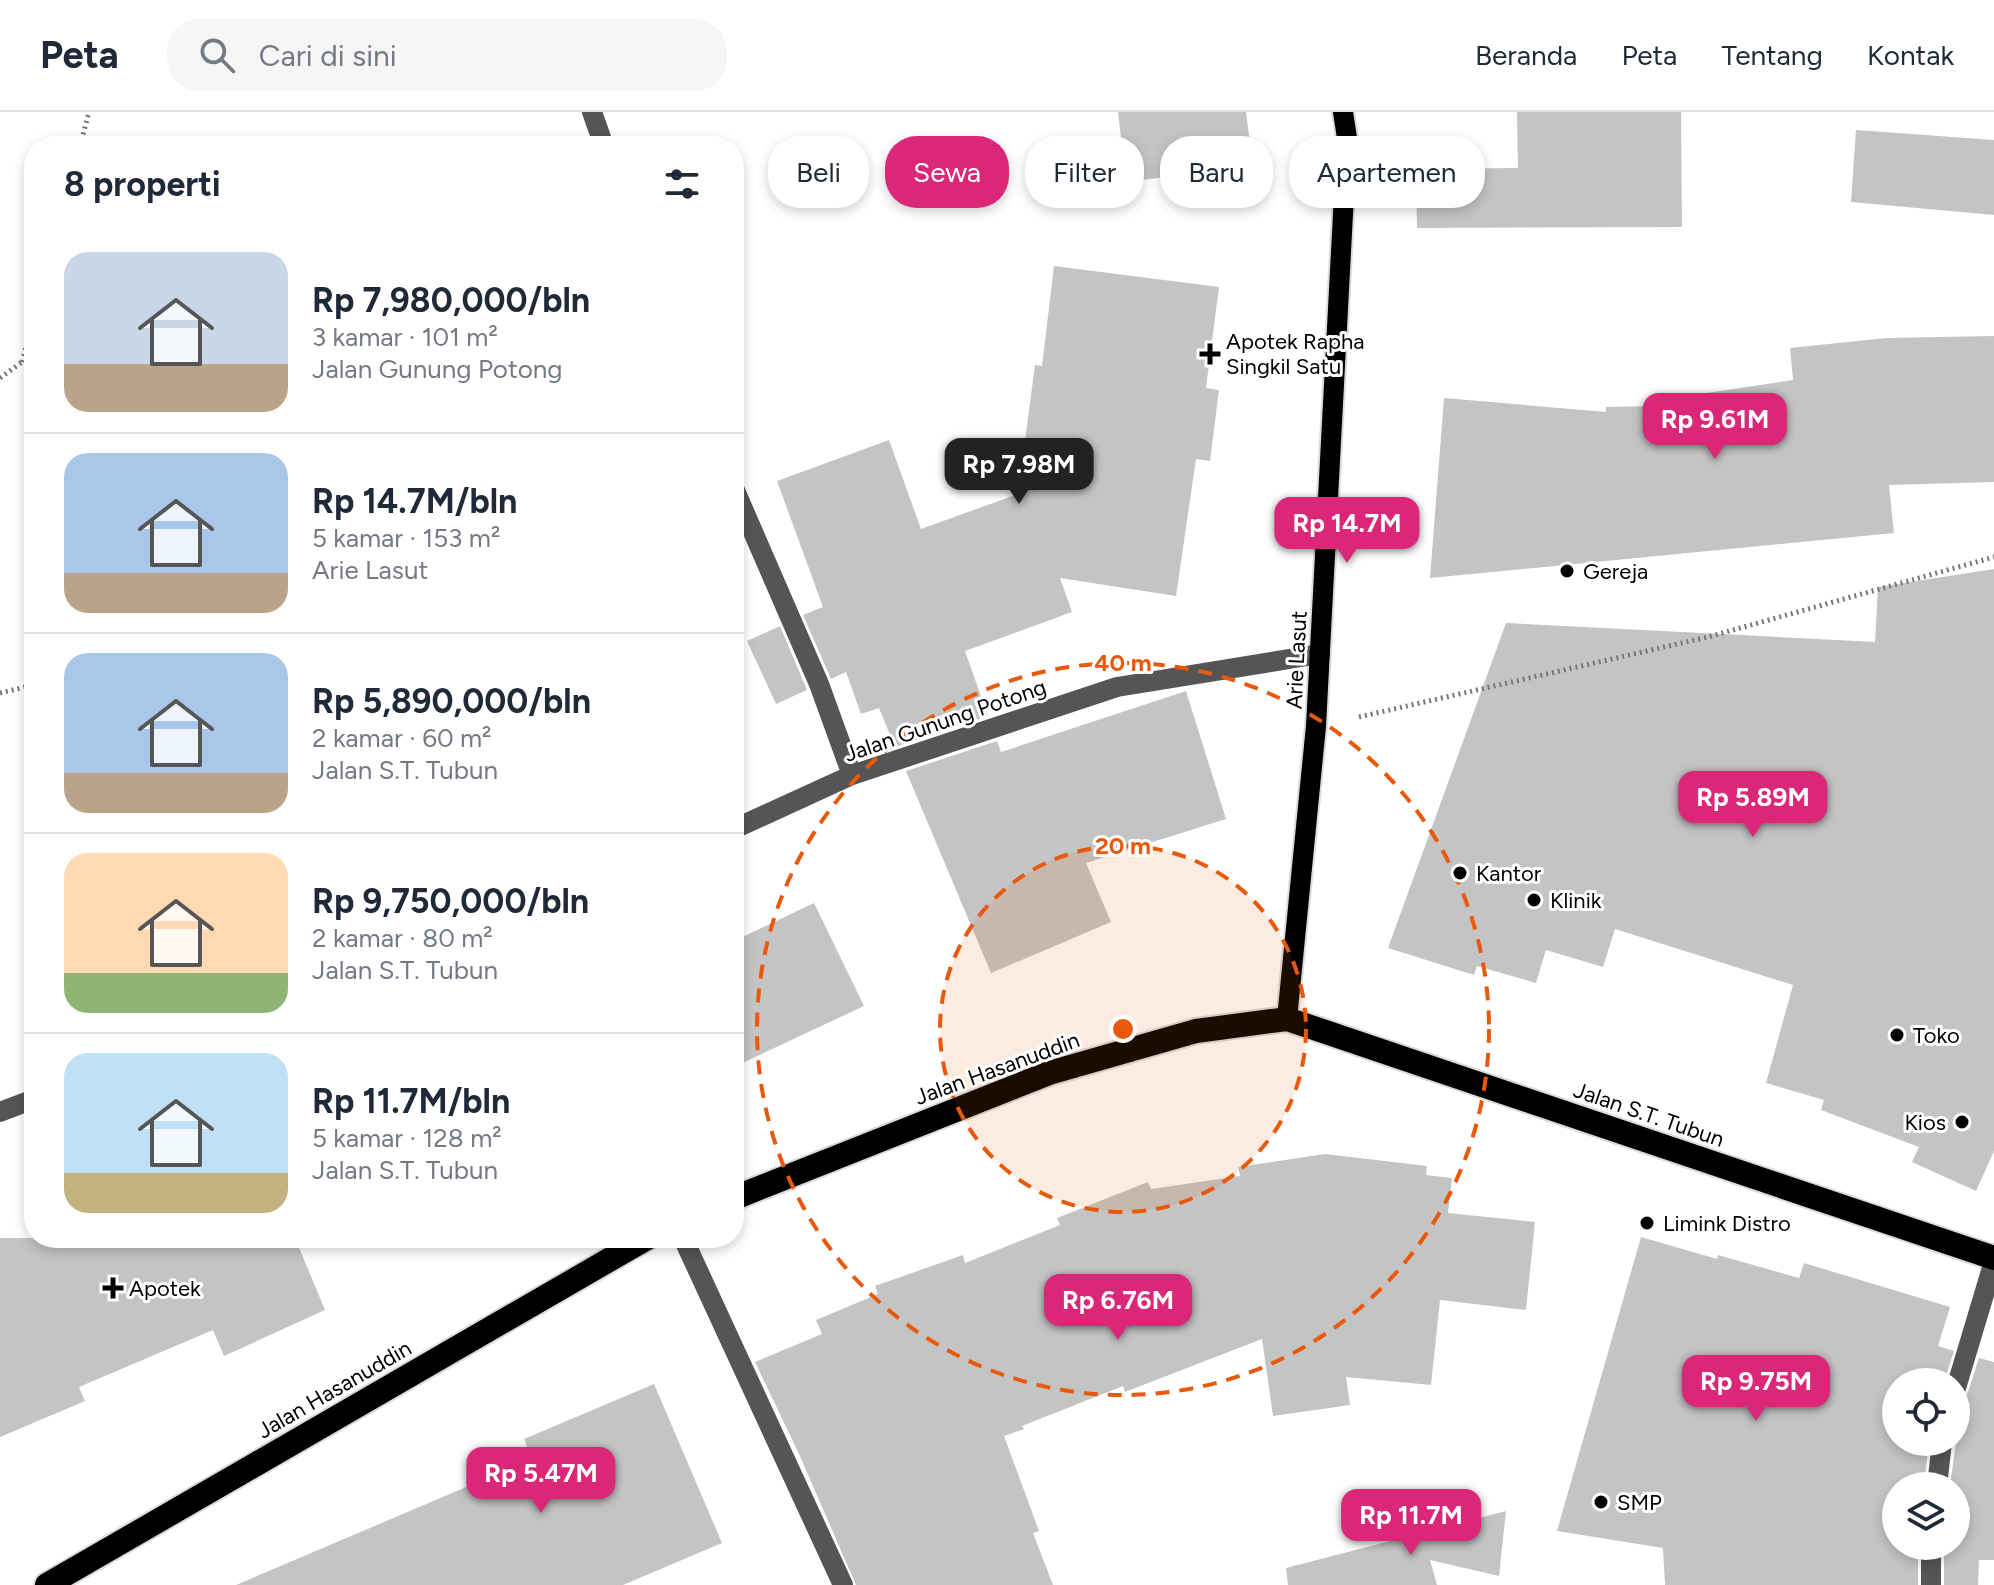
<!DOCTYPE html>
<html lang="id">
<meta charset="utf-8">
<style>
body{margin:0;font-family:Figtree,sans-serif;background:#f6f6f7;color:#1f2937;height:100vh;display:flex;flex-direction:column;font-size:30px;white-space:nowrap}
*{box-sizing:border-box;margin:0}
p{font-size:26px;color:#747a83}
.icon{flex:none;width:44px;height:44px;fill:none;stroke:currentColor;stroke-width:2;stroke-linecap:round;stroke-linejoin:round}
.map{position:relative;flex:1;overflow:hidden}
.panel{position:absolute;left:24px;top:24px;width:720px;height:1112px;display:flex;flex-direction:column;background:#fff;border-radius:32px;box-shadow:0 4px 12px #0003}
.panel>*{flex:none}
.top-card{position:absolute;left:768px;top:24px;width:760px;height:72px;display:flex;gap:16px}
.buttons{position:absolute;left:1882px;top:1256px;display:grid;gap:16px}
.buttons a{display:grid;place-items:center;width:88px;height:88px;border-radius:50%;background:#fff;box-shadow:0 4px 12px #0003;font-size:40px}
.price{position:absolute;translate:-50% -68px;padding:0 18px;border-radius:16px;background:#db2777;color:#fff;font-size:26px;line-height:52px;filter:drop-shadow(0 2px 4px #0008)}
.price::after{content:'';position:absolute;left:50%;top:48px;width:24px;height:18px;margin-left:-12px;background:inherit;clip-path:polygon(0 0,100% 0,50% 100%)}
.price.current{background:#222;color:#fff}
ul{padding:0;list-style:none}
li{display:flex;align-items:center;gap:24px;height:200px;padding:0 40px}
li+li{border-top:2px solid #e0e1e3}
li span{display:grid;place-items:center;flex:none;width:224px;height:160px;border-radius:24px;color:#555}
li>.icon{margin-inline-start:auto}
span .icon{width:96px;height:96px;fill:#fffc;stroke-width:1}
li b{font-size:34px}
h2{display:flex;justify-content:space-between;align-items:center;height:96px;padding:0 40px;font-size:34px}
.chip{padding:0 28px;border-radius:32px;background:#fff;box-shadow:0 4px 12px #0003;font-size:28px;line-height:72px}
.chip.current{background:#db2777;color:#fff}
header{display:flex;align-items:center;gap:48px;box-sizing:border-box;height:112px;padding:0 40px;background:#fff;border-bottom:2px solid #e0e1e3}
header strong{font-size:38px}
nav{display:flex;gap:44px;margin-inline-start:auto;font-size:28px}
.search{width:560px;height:72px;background:#f6f6f7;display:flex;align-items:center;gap:20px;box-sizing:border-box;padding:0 28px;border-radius:32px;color:#747a83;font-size:30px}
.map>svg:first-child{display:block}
.building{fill:#c4c4c4}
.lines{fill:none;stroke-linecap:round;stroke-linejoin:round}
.major-casing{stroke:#dbdbdb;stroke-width:24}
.highway-casing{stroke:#dbdbdb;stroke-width:28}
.path{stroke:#777;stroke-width:5;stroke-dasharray:2 4;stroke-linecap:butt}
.minor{stroke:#555;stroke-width:20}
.major{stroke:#000;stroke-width:20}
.highway{stroke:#000;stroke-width:24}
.ring{fill:none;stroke:#e8590c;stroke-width:4;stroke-dasharray:14 10}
.poi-dot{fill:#000;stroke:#fff;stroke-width:3}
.labels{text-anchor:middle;stroke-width:6;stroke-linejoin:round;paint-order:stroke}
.poi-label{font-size:22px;fill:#000;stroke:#fff;text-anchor:start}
.street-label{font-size:22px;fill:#000;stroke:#fff}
.centre{fill:#e8590c;stroke:#fff;stroke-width:4}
.ring-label{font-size:24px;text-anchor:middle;font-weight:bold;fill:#e8590c;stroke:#fff;stroke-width:6;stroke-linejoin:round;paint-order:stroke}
</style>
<header>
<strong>Peta</strong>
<div class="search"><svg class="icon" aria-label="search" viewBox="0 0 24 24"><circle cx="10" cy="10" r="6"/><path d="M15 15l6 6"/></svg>Cari di sini</div>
<nav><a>Beranda</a><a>Peta</a><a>Tentang</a><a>Kontak</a></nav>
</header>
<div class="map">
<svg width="1994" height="1473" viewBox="0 0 1994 1473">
<rect width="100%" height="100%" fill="#fff"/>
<!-- building -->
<path class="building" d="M1118 0H1246L1253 54 1126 70Z
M1517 0H1681L1682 115 1417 116 1416 57 1518 56Z
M1856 18 1994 28V103L1851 90Z
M1054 154 1219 175 1206 276 1219 278 1210 349 1196 347 1176 484 1060 466 1072 500 965 539 988 604 895 635 879 596 861 602 846 560 831 567 803 503 823 495 777 369 889 328 921 417 1018 382 1035 253 1042 254Z
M1994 224V370L1889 373 1894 421 1430 466 1444 286 1606 300V295L1701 293 1700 282 1793 268 1790 236 1886 226Z
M1994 457V1039L1976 1079 1912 1050 1919 1035 1821 998 1824 988 1766 971 1793 873 1615 817 1603 855 1546 838 1536 871 1477 854 1474 863 1388 836 1506 511 1875 530 1878 475Z
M780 514 807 578 776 592 747 529Z
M1186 579 1226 707 1086 751 1111 810 991 861 906 659 997 629 1001 640Z
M814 791 864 894 734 955V829Z
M1325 1042 1427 1054 1426 1063 1452 1066 1448 1101 1535 1110 1526 1198 1440 1188 1431 1273 1346 1265 1350 1293 1273 1304 1262 1227 1125 1280 1123 1274 1022 1314 1024 1317 1004 1324 1039 1419 1033 1421 1053 1473H856L799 1342 755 1250 822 1222 816 1208 878 1182 875 1174 963 1143 965 1151 1060 1113 1057 1106 1148 1070 1151 1077 1240 1064 1238 1055Z
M1641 1125 1717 1147 1718 1143 1799 1166 1804 1151 1950 1195 1938 1234 1954 1239 1944 1270H1896V1330H1929L1924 1374H1896V1434H1918V1473H1665L1663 1436 1557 1419Z
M0 1126H295L325 1198 224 1244 213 1218 79 1275 85 1289 0 1325Z
M1979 1246 1994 1250V1448H1979L1978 1473H1944V1434H1956V1374H1950L1956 1330V1289L1964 1286 1968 1280Z
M654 1272 722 1431 623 1473H236L532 1347 524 1327Z
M1506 1399 1499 1464 1430 1448 1437 1473H1288L1286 1456Z"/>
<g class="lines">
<defs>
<path id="major" d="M1287 907 1316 614 1347 26 1343 0"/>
<path id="highway" d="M734 1086 1049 961 1196 919 1287 907 1994 1146
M47 1473 647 1126"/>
</defs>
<!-- major casing -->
<use href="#major" class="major-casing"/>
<!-- highway casing -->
<use href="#highway" class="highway-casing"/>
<!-- path -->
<path class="path" d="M80 34 89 0
M22 250 34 204
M0 266 22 250 34 252
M0 581 34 573
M1359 605 1708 525 1994 445"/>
<!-- minor -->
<path class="minor" d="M592 0 604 34
M734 376 819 572 852 663
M734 717 852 663 1117 575 1320 542
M0 1000 34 987
M683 1126 843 1473
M1956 1276 1994 1149
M1937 1374 1942 1330
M1931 1473V1434"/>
<!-- major -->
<use href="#major" class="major"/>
<!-- highway -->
<use href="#highway" class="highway"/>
</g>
<!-- distance rings -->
<circle cx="1123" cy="917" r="183" fill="#e8590c" fill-opacity=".12"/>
<g class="ring">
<circle cx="1123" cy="917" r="183"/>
<circle cx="1123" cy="917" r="366"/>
</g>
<!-- markers -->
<g class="poi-dot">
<path d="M1206 230h8v8h8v8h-8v8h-8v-8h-8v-8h8z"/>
<circle cx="1567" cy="459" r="8"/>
<circle cx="1460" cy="761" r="8"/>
<circle cx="1534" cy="788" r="8"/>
<circle cx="1897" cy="923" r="8"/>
<circle cx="1962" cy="1010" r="8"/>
<circle cx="1647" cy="1111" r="8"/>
<path d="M109 1164h8v8h8v8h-8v8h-8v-8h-8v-8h8z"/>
<circle cx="1601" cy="1390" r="8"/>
</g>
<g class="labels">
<!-- poi labels -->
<g class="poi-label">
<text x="1226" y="237">Apotek Rapha<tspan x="1226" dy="25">Singkil Satu</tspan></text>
<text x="1583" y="467">Gereja</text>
<text x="1476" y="769">Kantor</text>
<text x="1550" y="796">Klinik</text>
<text x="1913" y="931">Toko</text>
<text x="1946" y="1018" text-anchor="end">Kios</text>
<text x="1663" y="1119">Limink Distro</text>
<text x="129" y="1184">Apotek</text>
<text x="1617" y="1398">SMP</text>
</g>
<!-- street labels -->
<g class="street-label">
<text transform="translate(1296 548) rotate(-87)" y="8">Arie Lasut</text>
<text transform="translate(945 608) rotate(-19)" y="8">Jalan Gunung Potong</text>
<text transform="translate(997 956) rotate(-20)" y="8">Jalan Hasanuddin</text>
<text transform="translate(1649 1002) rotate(19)" y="8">Jalan S.T. Tubun</text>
<text transform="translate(334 1277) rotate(-30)" y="8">Jalan Hasanuddin</text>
</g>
</g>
<circle cx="1123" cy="917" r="12" class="centre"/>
<g class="ring-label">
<text x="1123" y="559">40 m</text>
<text x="1123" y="742">20 m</text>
</g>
</svg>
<div class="buttons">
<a><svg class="icon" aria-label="locate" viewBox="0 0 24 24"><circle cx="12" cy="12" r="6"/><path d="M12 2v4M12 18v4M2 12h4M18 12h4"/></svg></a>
<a><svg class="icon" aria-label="layers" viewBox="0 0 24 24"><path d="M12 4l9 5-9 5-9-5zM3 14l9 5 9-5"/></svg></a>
</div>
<b class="price" style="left:1715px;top:349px">Rp 9.61M</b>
<b class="price current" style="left:1019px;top:394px">Rp 7.98M</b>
<b class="price" style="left:1347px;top:453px">Rp 14.7M</b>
<b class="price" style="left:1753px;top:727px">Rp 5.89M</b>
<b class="price" style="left:1118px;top:1230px">Rp 6.76M</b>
<b class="price" style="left:1756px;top:1311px">Rp 9.75M</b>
<b class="price" style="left:541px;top:1403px">Rp 5.47M</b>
<b class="price" style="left:1411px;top:1445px">Rp 11.7M</b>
<div class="top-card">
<a class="chip">Beli</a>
<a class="chip current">Sewa</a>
<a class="chip">Filter</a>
<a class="chip">Baru</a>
<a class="chip">Apartemen</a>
</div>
<section class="panel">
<h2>8 properti<svg class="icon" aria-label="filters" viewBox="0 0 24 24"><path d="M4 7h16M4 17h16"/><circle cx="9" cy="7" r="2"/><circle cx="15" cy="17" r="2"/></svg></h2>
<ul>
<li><span style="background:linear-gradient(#c9d6e8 70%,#b9a48a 0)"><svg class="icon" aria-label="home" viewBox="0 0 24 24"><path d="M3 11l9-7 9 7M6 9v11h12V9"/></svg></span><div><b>Rp 7,980,000/bln</b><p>3 kamar · 101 m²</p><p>Jalan Gunung Potong</p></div></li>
<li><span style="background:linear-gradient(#a9c7e8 75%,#b9a48a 0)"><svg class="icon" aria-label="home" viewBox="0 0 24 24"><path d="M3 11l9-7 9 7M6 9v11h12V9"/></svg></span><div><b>Rp 14.7M/bln</b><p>5 kamar · 153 m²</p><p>Arie Lasut</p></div></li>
<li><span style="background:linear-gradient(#a9c7e8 75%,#b9a48a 0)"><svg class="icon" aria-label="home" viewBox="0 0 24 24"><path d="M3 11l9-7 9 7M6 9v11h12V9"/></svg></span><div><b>Rp 5,890,000/bln</b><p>2 kamar · 60 m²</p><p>Jalan S.T. Tubun</p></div></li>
<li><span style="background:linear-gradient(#ffd9b3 75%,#8fb573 0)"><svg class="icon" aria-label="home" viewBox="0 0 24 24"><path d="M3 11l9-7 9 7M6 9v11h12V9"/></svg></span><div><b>Rp 9,750,000/bln</b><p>2 kamar · 80 m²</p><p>Jalan S.T. Tubun</p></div></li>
<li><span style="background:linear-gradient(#bfe0f5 75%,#c2b280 0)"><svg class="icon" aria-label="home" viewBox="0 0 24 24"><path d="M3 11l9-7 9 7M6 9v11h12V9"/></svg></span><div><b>Rp 11.7M/bln</b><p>5 kamar · 128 m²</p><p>Jalan S.T. Tubun</p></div></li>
</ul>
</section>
</div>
